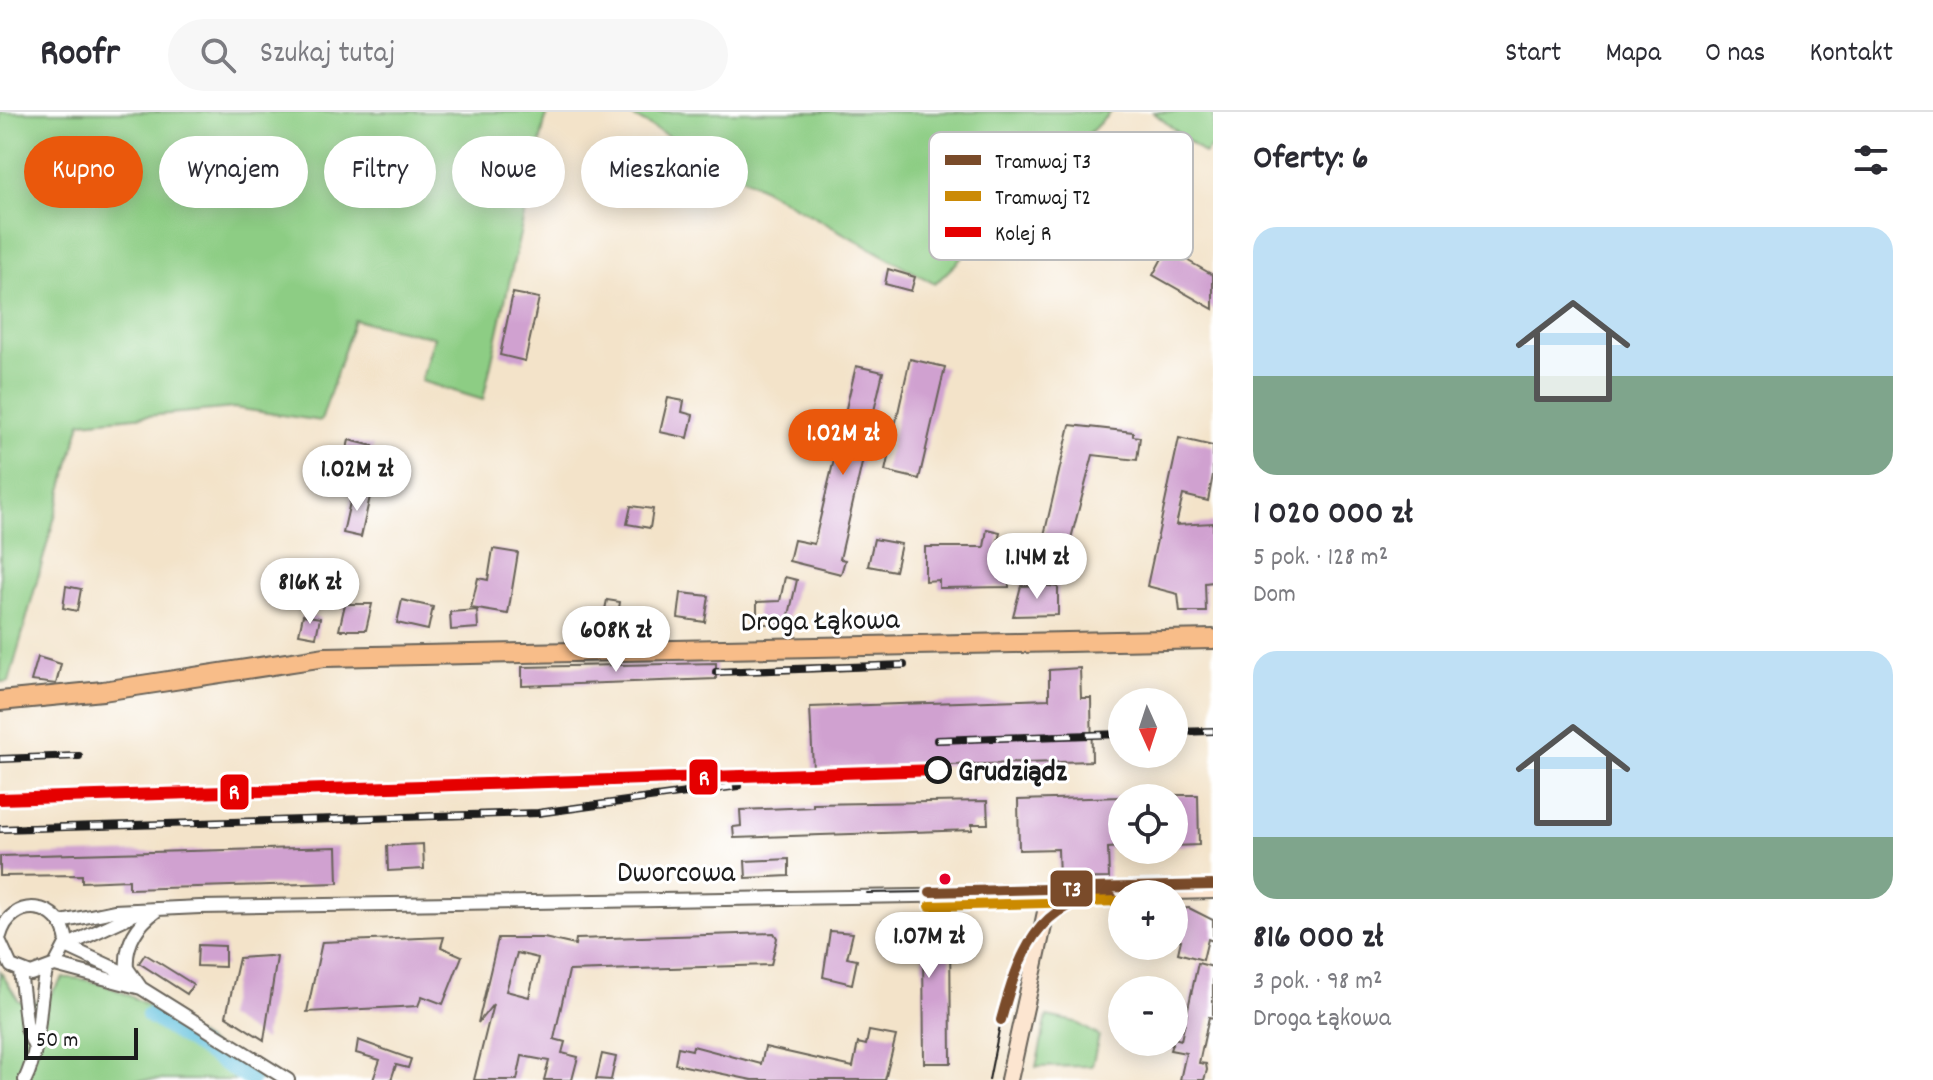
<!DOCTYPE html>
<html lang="pl">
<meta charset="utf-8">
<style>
body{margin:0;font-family:Dekko,sans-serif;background:#f7f7f7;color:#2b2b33;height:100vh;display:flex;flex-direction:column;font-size:30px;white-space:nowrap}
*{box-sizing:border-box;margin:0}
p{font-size:26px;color:#7c7c81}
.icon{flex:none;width:44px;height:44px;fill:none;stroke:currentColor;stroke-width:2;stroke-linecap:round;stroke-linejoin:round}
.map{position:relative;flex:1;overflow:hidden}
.side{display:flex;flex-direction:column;background:#fff;width:720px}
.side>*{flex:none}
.top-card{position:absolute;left:24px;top:24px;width:760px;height:72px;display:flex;gap:16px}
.needle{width:52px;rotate:177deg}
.tools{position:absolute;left:1108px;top:576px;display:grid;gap:16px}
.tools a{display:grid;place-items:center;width:80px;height:80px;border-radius:50%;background:#fff;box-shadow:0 4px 20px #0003;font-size:40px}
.scale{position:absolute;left:24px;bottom:20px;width:114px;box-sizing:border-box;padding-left:8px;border:4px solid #1c1c1c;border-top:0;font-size:22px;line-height:28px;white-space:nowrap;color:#1c1c1c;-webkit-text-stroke:6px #fff;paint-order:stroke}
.price{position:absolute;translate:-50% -68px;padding:0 18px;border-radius:28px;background:#fff;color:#222;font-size:26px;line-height:52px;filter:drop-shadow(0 2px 4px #0008)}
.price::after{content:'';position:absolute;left:50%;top:48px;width:24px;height:18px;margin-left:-12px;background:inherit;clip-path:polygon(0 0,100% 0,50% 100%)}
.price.active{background:#ea580c;color:#fff}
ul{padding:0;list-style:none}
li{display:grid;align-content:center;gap:16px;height:424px;padding:0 40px}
li span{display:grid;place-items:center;height:248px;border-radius:24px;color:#555}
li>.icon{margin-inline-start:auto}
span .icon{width:144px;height:144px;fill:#fffc;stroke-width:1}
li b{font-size:34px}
h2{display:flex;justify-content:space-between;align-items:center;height:96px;padding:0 40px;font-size:34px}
.chip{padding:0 28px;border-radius:36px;background:#fff;box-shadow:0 4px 20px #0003;font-size:28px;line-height:72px}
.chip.active{background:#ea580c;color:#fff}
header{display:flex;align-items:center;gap:48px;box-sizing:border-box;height:112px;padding:0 40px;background:#fff;border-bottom:2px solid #e1e1e2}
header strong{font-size:38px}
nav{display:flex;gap:44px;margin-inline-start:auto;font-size:28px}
.search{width:560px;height:72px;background:#f7f7f7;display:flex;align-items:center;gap:20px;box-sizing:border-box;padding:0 28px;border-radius:44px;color:#7c7c81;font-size:30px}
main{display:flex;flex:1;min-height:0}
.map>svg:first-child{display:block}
.green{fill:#8dcd84;stroke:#547450;stroke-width:2}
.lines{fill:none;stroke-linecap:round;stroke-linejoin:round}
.canal{stroke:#5fc0dd;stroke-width:16}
.building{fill:#d0a1d0;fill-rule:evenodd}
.street-casing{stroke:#676259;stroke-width:16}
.secondary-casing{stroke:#676259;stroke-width:20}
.primary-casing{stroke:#676259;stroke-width:22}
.street{stroke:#fff;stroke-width:12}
.secondary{stroke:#fce5d0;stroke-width:16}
.primary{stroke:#f8bd89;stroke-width:18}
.tram{stroke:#1c1c1c;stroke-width:2}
.rail-casing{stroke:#1c1c1c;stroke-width:8}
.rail{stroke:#fff;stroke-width:5;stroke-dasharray:15;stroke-linecap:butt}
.rail-1-casing{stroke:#fff;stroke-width:18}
.rail-1{stroke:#e50000;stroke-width:12}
.tram-1-casing{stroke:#fff;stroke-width:16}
.tram-2-casing{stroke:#fff;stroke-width:16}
.tram-1{stroke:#7a4b2a;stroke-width:10}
.tram-2{stroke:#cb8a06;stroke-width:10}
.stop-dot{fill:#fff;stroke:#1c1c1c;stroke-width:4}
.bus-dot{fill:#e4002b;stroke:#fff;stroke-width:3}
.labels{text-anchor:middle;stroke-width:6;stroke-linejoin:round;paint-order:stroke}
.street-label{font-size:30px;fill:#1c1c1c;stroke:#fff}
.stop-label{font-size:30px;font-weight:bold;fill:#1c1c1c;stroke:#fff;text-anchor:start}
.key{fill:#fff;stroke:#bbb;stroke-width:2}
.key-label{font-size:22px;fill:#1c1c1c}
.line-badge{stroke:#fff;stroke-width:3}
.badge-label{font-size:22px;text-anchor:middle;font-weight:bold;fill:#fff}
</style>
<header>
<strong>Roofr</strong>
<div class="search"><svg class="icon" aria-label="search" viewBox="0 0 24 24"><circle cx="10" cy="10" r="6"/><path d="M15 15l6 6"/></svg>Szukaj tutaj</div>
<nav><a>Start</a><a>Mapa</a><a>O nas</a><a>Kontakt</a></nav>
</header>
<main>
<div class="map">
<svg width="1213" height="968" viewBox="0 0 1213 968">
<rect width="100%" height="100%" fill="#fff"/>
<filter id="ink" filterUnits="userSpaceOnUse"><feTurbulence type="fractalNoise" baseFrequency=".0125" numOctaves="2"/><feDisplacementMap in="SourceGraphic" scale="16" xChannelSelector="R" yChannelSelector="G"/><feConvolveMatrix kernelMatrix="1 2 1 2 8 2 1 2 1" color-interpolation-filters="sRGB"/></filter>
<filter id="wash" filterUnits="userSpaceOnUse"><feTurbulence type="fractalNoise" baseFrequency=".006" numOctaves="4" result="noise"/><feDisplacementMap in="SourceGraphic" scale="32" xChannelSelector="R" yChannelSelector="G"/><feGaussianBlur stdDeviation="1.8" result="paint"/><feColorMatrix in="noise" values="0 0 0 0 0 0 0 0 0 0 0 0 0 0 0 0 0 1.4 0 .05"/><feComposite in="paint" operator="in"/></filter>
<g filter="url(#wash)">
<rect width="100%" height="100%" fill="#f3e3c9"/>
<!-- green -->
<path class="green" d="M0 0H547L483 288 421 269 434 225 354 208 321 309 234 296 81 310 9 570H0Z
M625 0H1111L935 172Z
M1153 0H1213V34L1204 42Z
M0 859 19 889H45L63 866C117 861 218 938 265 968H0Z
M1047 904 1075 910 1099 924 1092 954 1036 955Z"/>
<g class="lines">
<!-- canal -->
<path class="canal" d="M149 903 251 968"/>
</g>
<g id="blocks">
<!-- building -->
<path class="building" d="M1167 137 1213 163V197L1153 163Z
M888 157 915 165 911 179 885 172Z
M513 181 539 186 525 249 500 243Z
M910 247 945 255 919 367 885 359Z
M856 254 883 260 840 447 845 448 841 462 789 449 794 428 814 432Z
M668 286 684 289 682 300 693 303 688 326 660 320Z
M1070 313 1133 320V324L1140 325 1137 348 1093 343 1068 438 1042 432Z
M1179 326 1213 334V363L1208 389 1183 383 1176 413 1213 411V470L1205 471 1206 500H1180L1178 482 1147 474Z
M349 328 373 334 368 355 344 350Z
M353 377 371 380 361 425 343 421Z
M631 394 653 397 650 416 627 412Z
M987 417 1000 420 997 434H1008L1009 475 939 476V468L925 469V435H984Z
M874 427 901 432 895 459 868 454Z
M493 437 518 441 508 502 471 496 478 466 488 468Z
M785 465 797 468 787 512H757V490L780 489Z
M1041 473 1058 475V503L1013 504 1021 474Z
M66 474 81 477 77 499 63 496Z
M681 481 709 484 705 510 678 506Z
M402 488 433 495 428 518 397 511Z
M607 488 620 490 616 515 602 512Z
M345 492H372L366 518H339Z
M477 498 478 516 451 518 450 500Z
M303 503 320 506 316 525 299 522Z
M38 545 61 552 56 572 31 569Z
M716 551V567L522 574V555Z
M1080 556 1081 586H1091L1092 649 813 657 810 595 1049 587V558Z
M1174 683H1198L1199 733 1174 734Z
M1122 685V735L1108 736 1109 766 1059 767 1058 737 1019 738 1018 688Z
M987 689 988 712H972V718L734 726 733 715 741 714 740 698 813 695V692Z
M423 732 424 757 388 759 387 734Z
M337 735 338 771 129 777V768L82 770V763L0 764V744Z
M789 747V764L746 766 745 749Z
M1189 796 1213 808V829L1208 827 1203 848 1178 841 1181 828H1174V797Z
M937 808V815H950L951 951H924L923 835H883L882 809Z
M830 819 853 821 847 846 857 848 852 872 823 865Z
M774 821 777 826 771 853 569 859 554 927 565 930 562 941 578 945 572 968H544L549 949 522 944 517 968H474L493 892 478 911 498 826H544L575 833 576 827ZM517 841 538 846 529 885 506 879Z
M444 825 441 835 462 844 443 892 422 884 418 894 307 900 322 830Z
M198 833 225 834V855L197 854Z
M145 842 193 872 187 882 139 851Z
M269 844 277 845 264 928 226 904 239 846Z
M1198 851 1213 855V906L1209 905 1199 951 1206 952 1207 958 1204 968H1180L1186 941 1170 938 1174 926 1181 928Z
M869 919 896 924 885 968H752L675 952 678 935 692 938 693 934 761 952 765 935 853 955 858 931 866 933Z
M358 928 411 947 408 956 396 953 391 968H373L380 948 356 941Z
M602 942 616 945 611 968 596 967Z"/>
</g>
</g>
<g filter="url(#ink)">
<use href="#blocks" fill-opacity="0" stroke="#676259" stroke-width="2"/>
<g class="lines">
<defs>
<path id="street" d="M61 810 114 799 200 795 1050 782
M0 824C11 783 62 789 67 830L55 853 31 862 11 854 0 830
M66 834 137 801
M66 834 131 864
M55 853 141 876 288 968
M20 859 27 917 35 936
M141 876 127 856C125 831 137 813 156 799
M25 968C42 933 37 895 46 859"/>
<path id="secondary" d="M1009 968 1050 782 1213 778"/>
<path id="primary" d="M0 589 103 579 325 545 1213 527"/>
</defs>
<!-- street casing -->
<use href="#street" class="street-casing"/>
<!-- secondary casing -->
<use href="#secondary" class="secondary-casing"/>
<!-- primary casing -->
<use href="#primary" class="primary-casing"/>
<!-- street -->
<use href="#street" class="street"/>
<!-- secondary -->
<use href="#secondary" class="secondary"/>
<!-- primary -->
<use href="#primary" class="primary"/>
<!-- tram -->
<path class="tram" d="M867 781 930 780
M989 968 1001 908"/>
<defs>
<path id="rail" d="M716 560 904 553
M1174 620 1213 619
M937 628 1122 622
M0 647 79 644
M0 717 538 701 738 674"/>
</defs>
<!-- rail casing -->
<use href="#rail" class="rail-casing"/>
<!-- rail -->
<use href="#rail" class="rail"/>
<defs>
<path id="rail-1" d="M0 687 938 658"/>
</defs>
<!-- rail-1 casing -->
<use href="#rail-1" class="rail-1-casing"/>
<!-- rail-1 -->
<use href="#rail-1" class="rail-1"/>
<defs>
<path id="tram-1" d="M930 780 1213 773
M1001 908C1018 846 1037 784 1112 785"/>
<path id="tram-2" d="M930 794 1122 789"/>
</defs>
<!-- tram-1 casing -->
<use href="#tram-1" class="tram-1-casing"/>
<!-- tram-2 casing -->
<use href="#tram-2" class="tram-2-casing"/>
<!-- tram-1 -->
<use href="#tram-1" class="tram-1"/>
<!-- tram-2 -->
<use href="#tram-2" class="tram-2"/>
</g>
</g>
<!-- markers -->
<circle class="stop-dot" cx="938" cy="658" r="12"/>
<circle class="bus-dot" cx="945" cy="767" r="7"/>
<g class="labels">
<!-- street labels -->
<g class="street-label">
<text transform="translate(820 507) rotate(-1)" y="10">Droga Łąkowa</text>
<text x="676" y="769">Dworcowa</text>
</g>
<!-- stop labels -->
<g class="stop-label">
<text x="958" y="668">Grudziądz</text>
</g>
</g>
<!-- legend -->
<rect x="929" y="20" width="264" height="128" rx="12" class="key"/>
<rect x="945" y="43" width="36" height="10" fill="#7a4b2a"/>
<rect x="945" y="79" width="36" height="10" fill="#cb8a06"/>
<rect x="945" y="115" width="36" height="10" fill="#e50000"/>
<g class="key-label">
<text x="995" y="56">Tramwaj T3</text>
<text x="995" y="92">Tramwaj T2</text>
<text x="995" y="128">Kolej R</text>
</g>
<g class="line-badge">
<rect x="688" y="646" width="31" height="38" rx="8" fill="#e50000"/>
<rect x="219" y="661" width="31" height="38" rx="8" fill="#e50000"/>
<rect x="1049" y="757" width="45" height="39" rx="8" fill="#7a4b2a"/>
</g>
<g class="badge-label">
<text x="704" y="673">R</text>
<text x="234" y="687">R</text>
<text x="1072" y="784">T3</text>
</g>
</svg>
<div class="tools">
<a><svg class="needle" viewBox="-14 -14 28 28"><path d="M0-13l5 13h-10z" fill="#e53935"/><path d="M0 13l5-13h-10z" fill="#7c7c81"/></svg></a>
<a><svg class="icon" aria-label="locate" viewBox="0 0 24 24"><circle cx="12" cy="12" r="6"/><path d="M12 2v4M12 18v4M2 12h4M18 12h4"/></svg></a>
<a>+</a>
<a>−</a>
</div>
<div class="scale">50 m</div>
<b class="price active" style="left:843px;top:365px">1.02M zł</b>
<b class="price" style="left:357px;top:401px">1.02M zł</b>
<b class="price" style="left:1037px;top:489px">1.14M zł</b>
<b class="price" style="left:310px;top:514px">816K zł</b>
<b class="price" style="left:616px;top:562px">608K zł</b>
<b class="price" style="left:929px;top:868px">1.07M zł</b>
<div class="top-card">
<a class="chip active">Kupno</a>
<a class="chip">Wynajem</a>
<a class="chip">Filtry</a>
<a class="chip">Nowe</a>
<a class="chip">Mieszkanie</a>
</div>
</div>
<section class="side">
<h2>Oferty: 6<svg class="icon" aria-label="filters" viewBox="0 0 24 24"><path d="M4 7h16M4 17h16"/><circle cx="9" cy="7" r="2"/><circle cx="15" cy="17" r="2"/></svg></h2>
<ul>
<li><span style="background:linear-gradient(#bfe0f5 60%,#7fa58c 0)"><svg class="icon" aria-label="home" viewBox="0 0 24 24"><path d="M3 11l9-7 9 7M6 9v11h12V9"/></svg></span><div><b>1 020 000 zł</b><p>5 pok. · 128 m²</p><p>Dom</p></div></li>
<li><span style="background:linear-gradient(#bfe0f5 75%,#7fa58c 0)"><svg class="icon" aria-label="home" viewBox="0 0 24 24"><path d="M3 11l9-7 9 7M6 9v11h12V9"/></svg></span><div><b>816 000 zł</b><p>3 pok. · 98 m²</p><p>Droga Łąkowa</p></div></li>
</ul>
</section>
</main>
